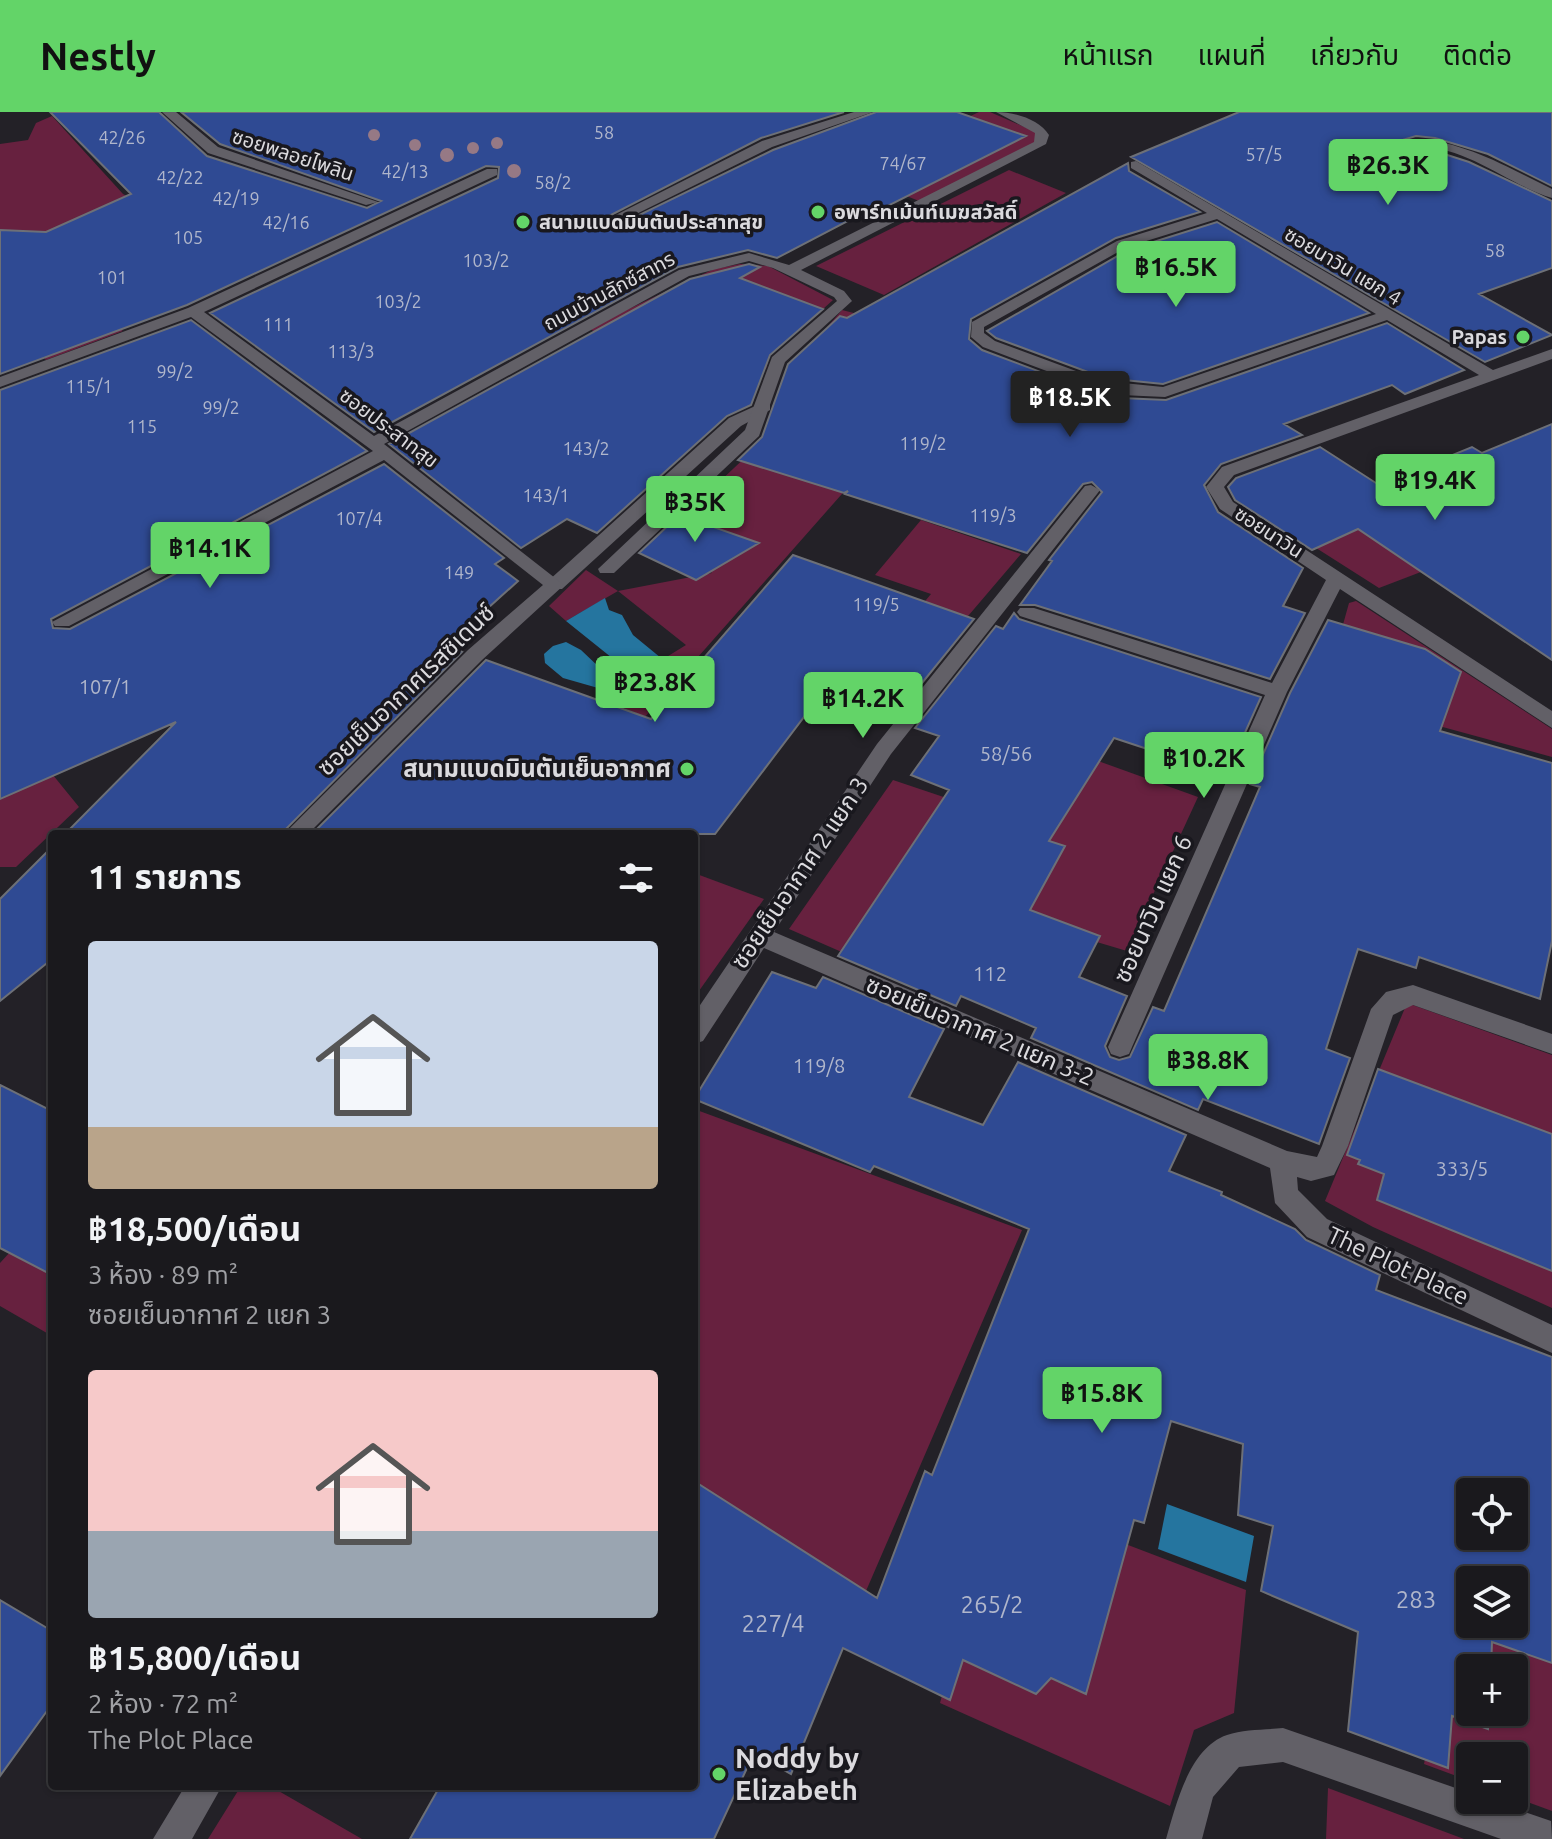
<!DOCTYPE html>
<html lang="th">
<meta charset="utf-8">
<style>
body{margin:0;font-family:Ubuntu,"Noto Sans Thai",sans-serif;background:#232226;color:#f1f3f6;height:100vh;display:flex;flex-direction:column;font-size:30px;white-space:nowrap}
*{box-sizing:border-box;margin:0}
p{font-size:26px;color:#9fa0a4}
.icon{flex:none;width:44px;height:44px;fill:none;stroke:currentColor;stroke-width:2;stroke-linecap:round;stroke-linejoin:round}
.map{position:relative;flex:1;overflow:hidden}
.panel{position:absolute;left:48px;top:718px;width:650px;height:960px;display:flex;flex-direction:column;background:#1a191d;border-radius:8px;box-shadow:0 2px 6px #0004,0 0 0 2px #38383b}
.panel>*{flex:none}
.tools{position:absolute;left:1456px;top:1366px;display:grid;gap:16px}
.tools a{display:grid;place-items:center;width:72px;height:72px;border-radius:8px;background:#1a191d;box-shadow:0 2px 6px #0004,0 0 0 2px #38383b;font-size:40px}
.price{position:absolute;translate:-50% -68px;padding:0 18px;border-radius:8px;background:#63d468;color:#111;font-size:26px;line-height:52px;filter:drop-shadow(0 2px 4px #0008)}
.price::after{content:'';position:absolute;left:50%;top:48px;width:24px;height:18px;margin-left:-12px;background:inherit;clip-path:polygon(0 0,100% 0,50% 100%)}
.price.selected{background:#222;color:#fff}
ul{padding:0;list-style:none}
li{display:grid;align-content:center;gap:16px;height:424px;padding:0 40px}
li span{display:grid;place-items:center;height:248px;border-radius:8px;color:#555}
li>.icon{margin-inline-start:auto}
span .icon{width:144px;height:144px;fill:#fffc;stroke-width:1}
li b{font-size:34px}
h2{display:flex;justify-content:space-between;align-items:center;height:96px;padding:0 40px;font-size:34px}
header{display:flex;align-items:center;gap:48px;box-sizing:border-box;height:112px;padding:0 40px;background:#63d468;color:#111}
header strong{font-size:38px}
nav{display:flex;gap:44px;margin-inline-start:auto;font-size:28px}
.map>svg:first-child{display:block}
.green{fill:#67213f;fill-rule:evenodd}
.water{fill:#25759f}
.building{fill:#2f4a93;stroke:#6d7077;stroke-width:2;fill-rule:evenodd}
.lines{fill:none;stroke-linecap:round;stroke-linejoin:round}
.lane{fill:#626067;fill-rule:evenodd}
.street{fill:#626067;fill-rule:evenodd}
.tree{fill:#967985}
.poi-dot{fill:#63d468;stroke:#19181e;stroke-width:3}
.labels{text-anchor:middle;stroke-width:7;stroke-linejoin:round;paint-order:stroke}
.far-number-label{font-size:18px;fill:#b0b6cb}
.far-street-label{font-size:20px;fill:#dbdade;stroke:#19181e}
.far-poi-label{font-size:20px;font-weight:bold;fill:#dbdade;stroke:#19181e;text-anchor:start}
.number-label{font-size:20px;fill:#b0b6cb}
.street-label{font-size:24px;fill:#dbdade;stroke:#19181e}
.poi-label{font-size:24px;font-weight:bold;fill:#dbdade;stroke:#19181e;text-anchor:end}
.near-number-label{font-size:24px;fill:#b0b6cb}
.near-poi-label{font-size:28px;font-weight:bold;fill:#dbdade;stroke:#19181e;text-anchor:start}
</style>
<header>
<strong>Nestly</strong>
<nav><a>หน้าแรก</a><a>แผนที่</a><a>เกี่ยวกับ</a><a>ติดต่อ</a></nav>
</header>
<div class="map">
<svg width="1552" height="1727" viewBox="0 0 1552 1727">
<rect width="100%" height="100%" fill="#232127"/>
<!-- green -->
<path class="green" d="M979 0H990L1036 20V31L919 89 849 61Z
M52 4 123 82 153 98 48 162 123 219 46 248 0 198V32L28 28 36 11Z
M1009 58 1066 81 884 183 816 154Z
M740 152 768 154 833 188 823 197 754 178 771 238 766 257 659 217 630 238 588 216 714 157Z
M842 198 893 211 909 306 645 605 600 586 686 533 618 479 566 509 549 494 586 458 618 479 712 461 665 421 784 309 781 269Z
M1411 391 1481 437 1379 476 1313 434Z
M921 408 1021 442 957 517 916 500 931 482 875 463Z
M1356 489 1552 617V645L1439 614 1312 624 1349 491Z
M0 598 79 695 16 755H0Z
M1076 641 1198 685 1127 839 898 771 892 862 789 817 893 668 1036 716Z
M694 761 764 787 694 886Z
M1407 891 1552 943V1196L1373 1115 1325 1089Z
M694 997 1022 1118 866 1479 694 1369Z
M52 1094V1224L0 1194V1151Z
M1483 1352 1552 1406V1699L1514 1685V1644H1470V1669L1424 1652 1470 1419V1424H1514V1380ZM1470 1468H1514V1512H1470ZM1470 1556H1514V1600H1470Z
M1115 1428 1246 1478 1234 1601 1194 1618 1170 1694 940 1591 957 1528Z
M241 1674H270L362 1727H208Z
M1328 1676 1464 1727H1326Z"/>
<!-- water -->
<path class="water" d="M605 486 609 498 622 503 633 523 661 546 632 562 566 509Z
M566 530 581 538 601 557H616L613 566 598 576 563 566 545 551 544 542 553 534Z
M1167 1392 1254 1424 1246 1470 1158 1437Z"/>
<!-- building -->
<path class="building" d="M50 0H159L207 44 367 96 381 89 220 32 181 0H844L761 26 605 106 619 113 773 38 876 0H957L1026 24 866 105 859 103 777 146 748 138 678 155 374 320 210 201 498 66 499 55 486 54 187 193 0 262V118L46 120 131 82Z
M1239 0H1552V74L1488 42 1435 26 1416 24 1348 44 1346 48 1357 54 1402 40 1435 39 1469 50 1552 89V156L1479 182 1552 223 1485 250 1131 45Z
M1128 51 1129 59 1200 100 1116 126 971 207 969 227 982 238 1091 279 1121 286 1166 288 1387 211 1464 258 1405 282 1392 273 1284 312 1302 323 1221 352 1204 373 1218 400 1303 456 1283 494 1305 501 1270 567 1035 493H1020L1052 449 1049 448 1102 380 1092 370 1083 372 1027 441 845 382 848 379 844 381 738 348 762 325 788 252 840 204 847 206Z
M1217 110 1369 201 1163 272 1104 266 996 226 987 219 1128 138Z
M749 152 760 155 740 166 823 197 770 243 751 293 727 304 597 421 567 407 521 436 389 332 690 167Z
M191 208 367 339 51 507 53 516 70 517 384 352 504 446 495 452 518 469 446 534 462 540 281 722H65L176 610 0 687V278Z
M1552 312V548L1358 417 1312 438 1235 388 1228 375 1236 366 1320 335 1379 373 1472 335 1482 341Z
M711 373 699 410 759 431 696 468 639 441Z
M793 443 974 507 892 608 820 584 715 722H312L486 548 651 607Z
M1014 501 1019 507 1261 585 1226 663 1114 626 1049 729 1065 734 1030 798 1100 824 1079 865 1127 884 1105 934 1110 945 1119 948 1130 945 1153 895 1164 899 1260 675 1250 672 1290 581 1328 508 1425 537 1461 560 1440 619 1552 651V829L1540 887 1419 845 1416 856 1358 837 1326 937 1350 946 1319 1032 1203 987 1198 998 1031 926 1036 916 961 884 956 894 838 844 949 678 911 663 939 624 915 616 996 514 1003 517Z
M52 735V847L0 889V787Z
M772 860 816 876 823 865 944 917 909 985 983 1013 1018 950 1186 1023 1169 1059 1222 1080 1221 1083 1295 1117 1306 1128 1380 1163 1376 1178 1552 1245V1551L1492 1530 1491 1556H1470V1600H1489L1488 1617 1452 1604 1448 1656 1348 1619 1358 1520 1261 1479 1273 1414 1238 1403 1243 1332 1171 1309 1144 1411 1134 1408 1086 1582 1051 1566 1036 1582 963 1548 950 1588 843 1536 791 1662 754 1641 714 1727H410L440 1674H694V1369L877 1486 925 1359 932 1363 1029 1117 874 1054 870 1060 694 987ZM1470 1380H1514V1424H1470ZM1470 1468H1514V1512H1470Z
M1378 957 1552 1022V1159L1377 1088 1384 1062 1358 1052 1360 1048 1347 1043Z
M0 973 52 999V1163L0 1136Z
M0 1488 52 1519V1592L0 1664Z"/>
<g class="lines">
<!-- lane -->
<path class="lane" d="M764 290 770 292V298L741 314 562 477H548V469L729 306Z"/>
<!-- street -->
<path class="street" d="M162 0H176L218 35 378 90 366 93 208 41Z
M854 0H873L772 35 620 110 608 107 762 29Z
M996 0C1014 0 1039 7 1049 23L1046 32 801 158 844 179 852 189 785 250 759 324 614 461H600L598 457 745 318 772 245 837 189 834 185 773 156 749 149 689 164 384 332 564 473 482 548 308 722H284L468 538 543 473 384 348 69 514H55L52 510 373 339 191 205 0 275V265L188 196 487 57H497V63L204 200 374 324 679 158 749 141 789 153 1034 30 1035 21Z
M1417 27C1466 30 1509 56 1552 77V86C1506 72 1468 34 1417 35 1396 35 1376 46 1356 51L1349 47Z
M1136 49 1493 258 1552 237V247L1234 363 1224 375 1233 390 1552 599V616L1340 477 1287 580 1132 935 1129 942 1120 945 1111 942 1108 935 1265 583 1020 504 1017 500 1020 496H1034L1272 571 1326 468 1220 397 1206 375 1222 355 1479 263 1387 208 1165 285 1121 283 1092 276 983 235 971 225 972 210 1117 129 1207 101 1131 56V50ZM1217 107 1376 202 1163 275 1103 269 995 229 984 221V215L1127 135Z
M1091 373 1100 378 1097 382 891 642 774 820 1287 1039 1317 1045 1322 1034 1371 897 1386 880 1413 873 1552 922V942L1413 893 1393 903 1348 1034 1334 1063 1311 1069 1297 1065 1298 1078 1327 1107 1552 1213V1241L1307 1125 1275 1091 1270 1056 764 836 703 929 694 932V902L877 632 1085 374Z
M1283 1616 1470 1681V1688H1490L1551 1709 1552 1727H1501L1283 1650 1239 1655 1213 1685 1202 1727H1166C1176 1693 1189 1636 1227 1623 1244 1617 1265 1618 1283 1616Z
M185 1674H222L192 1727H153Z"/>
</g>
<!-- trees -->
<g class="tree">
<circle cx="374" cy="23" r="6"/>
<circle cx="497" cy="31" r="6"/>
<circle cx="415" cy="33" r="6"/>
<circle cx="473" cy="36" r="6"/>
<circle cx="447" cy="43" r="7"/>
<circle cx="514" cy="59" r="7"/>
</g>
<!-- markers -->
<g class="poi-dot">
<circle cx="818" cy="100" r="8"/>
<circle cx="523" cy="110" r="8"/>
<circle cx="1523" cy="225" r="8"/>
<circle cx="687" cy="657" r="8"/>
<circle cx="719" cy="1662" r="8"/>
</g>
<g class="labels">
<!-- far-number labels -->
<g class="far-number-label">
<text x="604" y="27">58</text>
<text x="122" y="32">42/26</text>
<text x="1264" y="49">57/5</text>
<text x="903" y="58">74/67</text>
<text x="405" y="66">42/13</text>
<text x="180" y="72">42/22</text>
<text x="553" y="77">58/2</text>
<text x="236" y="93">42/19</text>
<text x="286" y="117">42/16</text>
<text x="188" y="132">105</text>
<text x="1495" y="145">58</text>
<text x="486" y="155">103/2</text>
<text x="112" y="172">101</text>
<text x="398" y="196">103/2</text>
<text x="278" y="219">111</text>
<text x="351" y="246">113/3</text>
<text x="175" y="266">99/2</text>
<text x="89" y="281">115/1</text>
<text x="221" y="302">99/2</text>
<text x="142" y="321">115</text>
<text x="923" y="338">119/2</text>
<text x="586" y="343">143/2</text>
<text x="546" y="390">143/1</text>
<text x="993" y="410">119/3</text>
<text x="359" y="413">107/4</text>
<text x="459" y="467">149</text>
<text x="876" y="499">119/5</text>
</g>
<!-- far-street labels -->
<g class="far-street-label">
<text transform="translate(293 43) rotate(18)" y="7">ซอยพลอยไพลิน</text>
<text transform="translate(1343 154) rotate(31)" y="7">ซอยนาวิน แยก 4</text>
<text transform="translate(609 179) rotate(-28)" y="7">ถนนบ้านลักซ์สาทร</text>
<text transform="translate(389 316) rotate(37)" y="7">ซอยประสาทสุข</text>
<text transform="translate(1269 420) rotate(33)" y="7">ซอยนาวิน</text>
</g>
<!-- far-poi labels -->
<g class="far-poi-label">
<text x="834" y="107">อพาร์ทเม้นท์เมฆสวัสดิ์</text>
<text x="539" y="117">สนามแบดมินตันประสาทสุข</text>
<text x="1507" y="232" text-anchor="end">Papas</text>
</g>
<!-- number labels -->
<g class="number-label">
<text x="105" y="582">107/1</text>
<text x="1006" y="649">58/56</text>
<text x="990" y="869">112</text>
<text x="819" y="961">119/8</text>
<text x="1462" y="1064">333/5</text>
</g>
<!-- street labels -->
<g class="street-label">
<text transform="translate(406 578) rotate(-44)" y="8">ซอยเย็นอากาศเรสซิเดนซ์</text>
<text transform="translate(800 761) rotate(-56)" y="8">ซอยเย็นอากาศ 2 แยก 3</text>
<text transform="translate(1153 797) rotate(-66)" y="8">ซอยนาวิน แยก 6</text>
<text transform="translate(980 919) rotate(23)" y="8">ซอยเย็นอากาศ 2 แยก 3-2</text>
<text transform="translate(1398 1154) rotate(25)" y="8">The Plot Place</text>
</g>
<!-- poi labels -->
<g class="poi-label">
<text x="671" y="665">สนามแบดมินตันเย็นอากาศ</text>
</g>
<!-- near-number labels -->
<g class="near-number-label">
<text x="1416" y="1496">283</text>
<text x="992" y="1501">265/2</text>
<text x="773" y="1520">227/4</text>
</g>
<!-- near-poi labels -->
<g class="near-poi-label">
<text x="735" y="1656">Noddy by<tspan x="735" dy="32">Elizabeth</tspan></text>
</g>
</g>
</svg>
<div class="tools">
<a><svg class="icon" aria-label="locate" viewBox="0 0 24 24"><circle cx="12" cy="12" r="6"/><path d="M12 2v4M12 18v4M2 12h4M18 12h4"/></svg></a>
<a><svg class="icon" aria-label="layers" viewBox="0 0 24 24"><path d="M12 4l9 5-9 5-9-5zM3 14l9 5 9-5"/></svg></a>
<a>+</a>
<a>−</a>
</div>
<b class="price" style="left:1388px;top:95px">฿26.3K</b>
<b class="price" style="left:1176px;top:197px">฿16.5K</b>
<b class="price selected" style="left:1070px;top:327px">฿18.5K</b>
<b class="price" style="left:1435px;top:410px">฿19.4K</b>
<b class="price" style="left:695px;top:432px">฿35K</b>
<b class="price" style="left:210px;top:478px">฿14.1K</b>
<b class="price" style="left:655px;top:612px">฿23.8K</b>
<b class="price" style="left:863px;top:628px">฿14.2K</b>
<b class="price" style="left:1204px;top:688px">฿10.2K</b>
<b class="price" style="left:1208px;top:990px">฿38.8K</b>
<b class="price" style="left:1102px;top:1323px">฿15.8K</b>
<section class="panel">
<h2>11 รายการ<svg class="icon" aria-label="filters" viewBox="0 0 24 24"><path d="M4 7h16M4 17h16"/><circle cx="9" cy="7" r="2"/><circle cx="15" cy="17" r="2"/></svg></h2>
<ul>
<li><span style="background:linear-gradient(#c9d6e8 75%,#b9a48a 0)"><svg class="icon" aria-label="home" viewBox="0 0 24 24"><path d="M3 11l9-7 9 7M6 9v11h12V9"/></svg></span><div><b>฿18,500/เดือน</b><p>3 ห้อง · 89 m²</p><p>ซอยเย็นอากาศ 2 แยก 3</p></div></li>
<li><span style="background:linear-gradient(#f6c9c9 65%,#9aa5b1 0)"><svg class="icon" aria-label="home" viewBox="0 0 24 24"><path d="M3 11l9-7 9 7M6 9v11h12V9"/></svg></span><div><b>฿15,800/เดือน</b><p>2 ห้อง · 72 m²</p><p>The Plot Place</p></div></li>
</ul>
</section>
</div>
